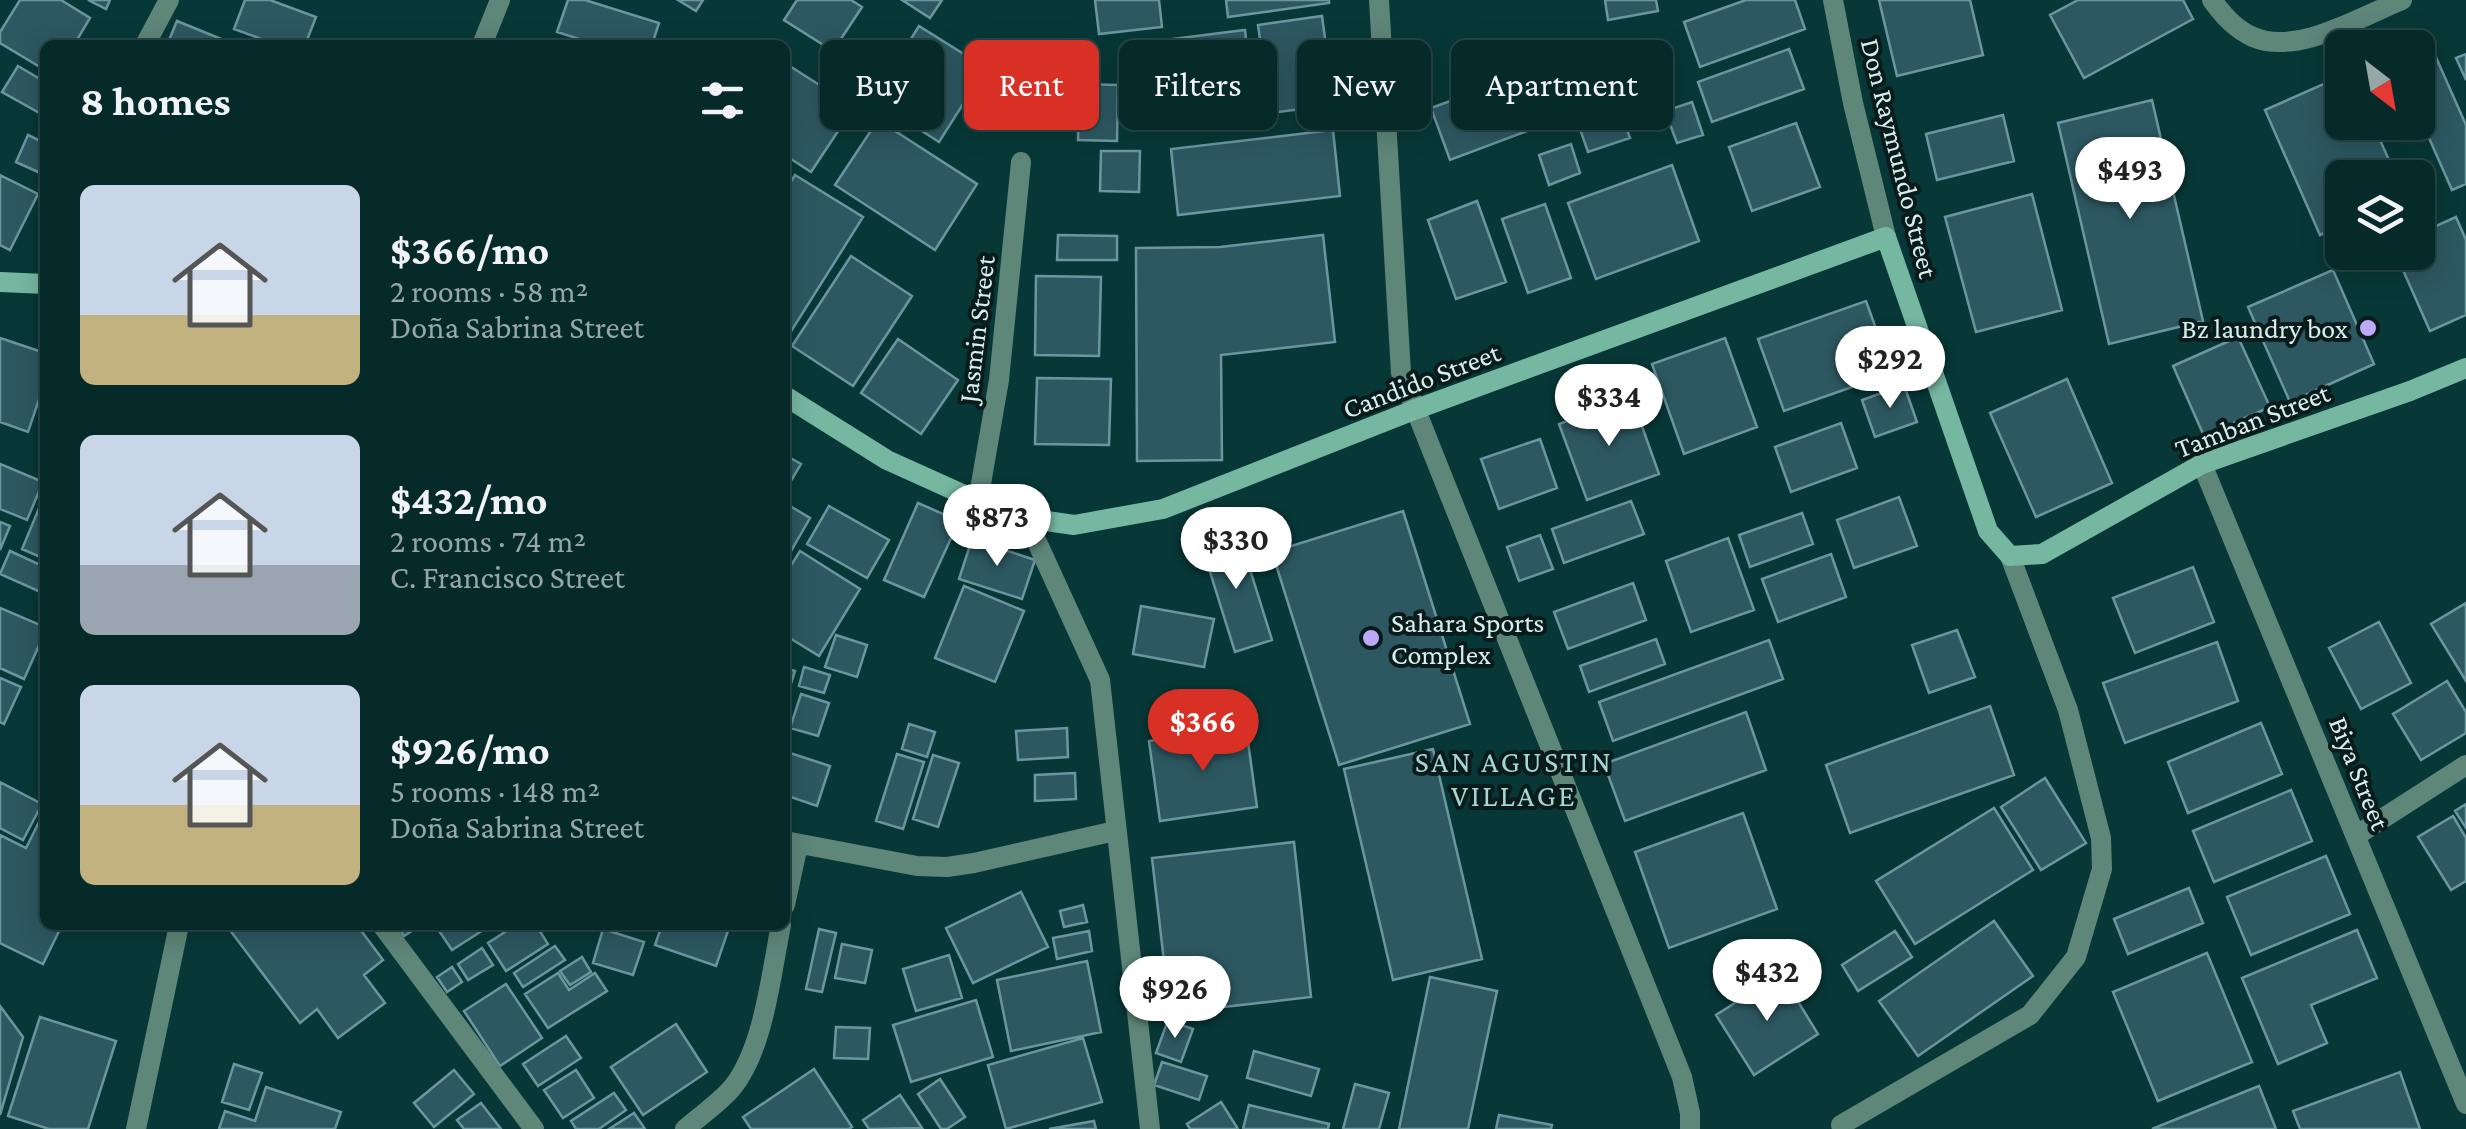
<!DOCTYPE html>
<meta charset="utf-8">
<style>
body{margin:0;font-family:"Crimson Pro",serif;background:#133635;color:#f1f3f6;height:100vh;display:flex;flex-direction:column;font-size:38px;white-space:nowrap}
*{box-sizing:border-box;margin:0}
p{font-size:32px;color:#97a7a8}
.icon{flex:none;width:55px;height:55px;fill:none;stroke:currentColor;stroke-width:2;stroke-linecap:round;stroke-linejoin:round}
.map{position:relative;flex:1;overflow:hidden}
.details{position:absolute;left:40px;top:40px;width:750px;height:890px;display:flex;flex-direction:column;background:#052a29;border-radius:15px;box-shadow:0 5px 25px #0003,0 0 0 2px #264646}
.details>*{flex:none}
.banner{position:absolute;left:820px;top:40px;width:950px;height:90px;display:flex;gap:20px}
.needle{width:65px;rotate:149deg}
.controls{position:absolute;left:2325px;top:30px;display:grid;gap:20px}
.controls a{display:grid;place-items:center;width:110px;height:110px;border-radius:15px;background:#052a29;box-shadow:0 5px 25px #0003,0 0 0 2px #264646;font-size:50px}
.price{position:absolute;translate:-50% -85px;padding:0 22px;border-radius:35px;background:#fff;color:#222;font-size:32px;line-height:65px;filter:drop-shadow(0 2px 5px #0008)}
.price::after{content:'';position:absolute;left:50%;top:60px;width:30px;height:22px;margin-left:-15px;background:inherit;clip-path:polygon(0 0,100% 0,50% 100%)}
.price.selected{background:#d93025;color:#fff}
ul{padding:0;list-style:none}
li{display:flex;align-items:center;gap:30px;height:250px;padding:0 40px}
li span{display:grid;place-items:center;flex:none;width:280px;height:200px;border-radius:15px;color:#555}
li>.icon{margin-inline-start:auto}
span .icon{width:120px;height:120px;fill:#fffc;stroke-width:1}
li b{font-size:42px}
h2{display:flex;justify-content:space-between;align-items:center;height:120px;padding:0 40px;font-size:42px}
.chip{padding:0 35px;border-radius:15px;background:#052a29;box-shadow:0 5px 25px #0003,0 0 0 2px #264646;font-size:35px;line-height:90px}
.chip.selected{background:#d93025;color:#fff}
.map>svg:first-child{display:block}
.building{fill:#2d5861;stroke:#6b96a0;stroke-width:2.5}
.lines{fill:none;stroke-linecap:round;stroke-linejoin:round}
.lane{stroke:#5e8679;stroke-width:20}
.street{stroke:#5e8679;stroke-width:20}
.secondary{stroke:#76b7a2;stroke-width:20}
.poi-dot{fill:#bcaaf6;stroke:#091c1b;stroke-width:4}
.labels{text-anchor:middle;stroke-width:8;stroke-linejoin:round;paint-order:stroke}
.street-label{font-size:28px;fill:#d8efed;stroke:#091c1b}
.poi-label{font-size:28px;fill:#d8efed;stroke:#091c1b;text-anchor:end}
.neighbourhood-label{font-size:30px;letter-spacing:2.5px;fill:#a6d5d2;stroke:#091c1b}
</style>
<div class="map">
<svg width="2466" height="1129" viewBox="0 0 2466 1129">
<rect width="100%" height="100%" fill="#073837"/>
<!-- building -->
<path class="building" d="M20 0H61L90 18 74 45H45V70L0 43V32Z
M88 0H110L106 9Z
M245 0H270L316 17 305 45H278L234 29Z
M568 0H585L659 23 652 45H598L557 32Z
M678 0H703L696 11Z
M797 0H851L862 7 833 51 784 20Z
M902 0H942L930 18Z
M1095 0H1159L1162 27 1099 34Z
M1226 0H1329V3L1228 17Z
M1605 0H1656L1658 11 1608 20Z
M1746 0H1795L1805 29 1700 67 1684 22Z
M1879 0H1970L1983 55 1897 76Z
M2078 0H2183L2193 19 2084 78 2050 15Z
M1322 16 1334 105 1270 113 1258 25Z
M177 21 231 43 230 45H167Z
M919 26 986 68 939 142 873 99Z
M1245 30 1252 91 1155 102 1148 42Z
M1789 49 1804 89 1712 122 1698 82Z
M2466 54V80L2456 58Z
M2435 55 2466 125V184L2452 190 2418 113V63Z
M785 63 854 107 811 172 785 155Z
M18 66 45 82V116L2 92Z
M2342 76V122H2372L2397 178H2342V225L2320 235 2265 110Z
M1516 77 1535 128 1450 160 1431 108Z
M1609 79 1630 138 1588 152 1568 95Z
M1079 84 1118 85 1117 141 1078 140Z
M2152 100 2203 321 2109 344 2058 123Z
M1692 102 1703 135 1677 143 1665 111Z
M2003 115 2014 161 1937 180 1926 134Z
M878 120 977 184 935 250 835 185Z
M1796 123 1820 187 1752 211 1729 147Z
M1333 130 1340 196 1178 215 1171 149Z
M28 135 45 143V155L38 172 16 162Z
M1571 144 1580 173 1549 185 1539 155Z
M1101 151H1140L1139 192 1100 191Z
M1672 165 1699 241 1596 279 1568 203Z
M0 175 38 194 10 250 0 245Z
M795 175 863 217 785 341V191Z
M2032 194 2062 310 1976 332 1945 217Z
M1477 201 1506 282 1456 299 1428 220Z
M1545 204 1571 278 1528 293 1502 219Z
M2456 217 2466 240V315L2430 331 2395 252H2418V234Z
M1058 235 1117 236V260H1057Z
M1323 235 1335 342 1221 355 1222 460 1137 461 1136 248 1220 247Z
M851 256 912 296 853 386 792 346Z
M2333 270 2374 364 2290 402 2248 307Z
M1036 276 1101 277 1099 356 1035 355Z
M1866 301 1892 373 1784 411 1758 339Z
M2238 337 2270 407 2204 436 2173 366Z
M0 338 45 353V382L28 432 0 422Z
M1725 338 1757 427 1684 454 1652 364Z
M898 339 958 380 921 434 861 393Z
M1037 378 1111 379 1109 445 1035 444Z
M2067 379 2112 483 2036 517 1990 413Z
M1904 385 1917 422 1875 437 1862 400Z
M1632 398 1659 474 1587 500 1559 424Z
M1841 423 1857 468 1791 492 1775 447Z
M1540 439 1557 488 1499 509 1481 459Z
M785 455 801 464 785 491Z
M0 464 43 482 27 520 0 509Z
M45 494V559L22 549Z
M1899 497 1917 546 1854 568 1837 520Z
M1631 501 1644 534 1564 563 1552 529Z
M785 503 810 518 791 551 785 548Z
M918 503 959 521 924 597 884 580Z
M829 506 889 540 867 578 807 544Z
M1403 511 1470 724 1339 765 1272 552Z
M1802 513 1813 544 1750 567 1739 535Z
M0 522 10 526 0 550Z
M1238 531 1272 640 1235 652 1201 543Z
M1540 535 1553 569 1519 581 1507 547Z
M1728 538 1754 610 1691 632 1666 561Z
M972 539 1035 560 1022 599 959 579Z
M10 551 45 567V594L0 574Z
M800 551 860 589 819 656 785 635V575Z
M1831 554 1846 597 1778 622 1762 579Z
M2193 567 2214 622 2135 653 2113 598Z
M1633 583 1646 620 1568 649 1554 612Z
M964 586 1024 611 995 682 935 658Z
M2466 603V681L2431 624Z
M1141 606 1214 619 1204 667 1133 654Z
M0 608 45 627V632L24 679 0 668Z
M2379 622 2411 683 2361 709 2329 648Z
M1957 630 1975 677 1929 693 1912 645Z
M836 635 867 645 857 677 825 667Z
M1656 639 1665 664 1589 692 1580 666Z
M1769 640 1783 679 1613 741 1599 702Z
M2217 642 2238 701 2125 743 2103 683Z
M804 667 830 675 824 693 799 686Z
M785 668 795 671 785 702Z
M0 678 21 687 4 724 0 722Z
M2447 681 2466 712V733L2421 760 2393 714Z
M801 694 829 703 818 736 790 728Z
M1990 706 2014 775 1850 833 1826 765Z
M1746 712 1766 770 1625 821 1604 764Z
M2261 723 2282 774 2188 813 2168 762Z
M909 724 935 732 927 757 902 749Z
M1246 727 1257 807 1160 821 1149 741Z
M1067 728 1068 757 1018 760 1016 731Z
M1433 749 1482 959 1393 980 1344 769Z
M790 753 830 766 817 806 785 795V769Z
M897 754 924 762 903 829 876 821Z
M933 755 959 763 938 827 913 819Z
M1075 773 1076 799 1035 801V775Z
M2045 778 2086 843 2041 870 2001 807Z
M0 782 42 804 23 840 0 828Z
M2291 790 2312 841 2214 882 2193 831Z
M2466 804V828L2455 811Z
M1994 808 2033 870 1915 944 1876 881Z
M45 810V925H62L43 964 0 943V835L26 848Z
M1743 813 1777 909 1669 948 1635 852Z
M2453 816 2466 838V881L2451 890 2418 837Z
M1294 842 1311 997 1170 1013 1152 858Z
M2326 856 2350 914 2251 955 2227 897Z
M2189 888 2203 923 2128 954 2114 919Z
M1021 892 1048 947 973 983 946 928Z
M1083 905 1087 922 1064 927 1060 911Z
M1994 921 2033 976 1918 1056 1879 1001Z
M226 925H357L383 960 364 975 385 1003 338 1038 317 1009 300 1023Z
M397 925H421L404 936Z
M449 925H491L452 950 439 931Z
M516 925H536L548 944 506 971 488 943Z
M662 925H730L716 966 655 945Z
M603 929 644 942 633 975 593 963Z
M819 929 836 933 822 992 806 989Z
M2357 930 2377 978 2311 1005 2327 1043 2278 1064 2242 978Z
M1089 931 1092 951 1057 959 1053 938Z
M1895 931 1912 957 1858 991 1842 965Z
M842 944 872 950 865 983 835 978Z
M555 946 565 960 523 987 514 973Z
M482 948 493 965 468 980 458 964Z
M2207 953 2252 1062 2158 1101 2113 992Z
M949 955 962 998 916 1011 903 969Z
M582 957 591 972 570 985 560 971Z
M1087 961 1101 1032 1011 1051 997 980Z
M452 967 462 982 447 992 437 977Z
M558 973 569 990 595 973 607 991 548 1028 525 994Z
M1781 974 1818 1034 1754 1075 1716 1015Z
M1430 977 1497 991 1468 1129H1399Z
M506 984 542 1038 500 1066 464 1011Z
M976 1000 993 1057 911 1082 893 1025Z
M0 1006 23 1037 0 1115Z
M40 1017 116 1041 88 1129H49L8 1116Z
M1168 1020 1193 1029 1181 1062 1156 1053Z
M676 1024 707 1072 643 1115 611 1067Z
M836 1027 870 1028 868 1059 834 1058Z
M566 1036 581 1058 538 1086 523 1064Z
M1083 1038 1102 1102 1006 1129 988 1065Z
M1254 1051 1319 1069 1311 1096 1247 1078Z
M1162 1062 1207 1076 1199 1100 1154 1085Z
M234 1064 262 1073 249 1110 222 1102Z
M814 1069 852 1127 849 1129H751L743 1117Z
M454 1070 474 1094 434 1127 414 1103Z
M576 1070 594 1098 563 1118 544 1090Z
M2400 1072 2420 1129H2300L2293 1111Z
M940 1079 965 1117 947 1129H941L918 1094Z
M1355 1084 1389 1093 1379 1129H1343Z
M2259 1086 2276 1129H2152Z
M266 1087 341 1112 335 1129H219L225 1111 255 1121Z
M614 1093 626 1110 599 1129H576L571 1121Z
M900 1095 922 1128 869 1129 863 1120Z
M1221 1102 1238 1129H1190L1187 1124Z
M481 1103 501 1129H464L457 1120Z
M1249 1105 1329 1124 1328 1129H1243Z
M634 1113 645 1129H609Z
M1499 1115 1552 1125 1551 1129H1496Z
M1094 1121 1096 1129H1049Z"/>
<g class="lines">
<!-- lane -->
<path class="lane" d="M1841 1125 2030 1015 2076 957 2102 869 2101 838 2068 710 2010 556"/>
<!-- street -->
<path class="street" d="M1379 0 1401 373 1682 1077 1690 1113V1129
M1833 0 1853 103 1886 237
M2212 0C2223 15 2235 29 2253 37 2297 56 2360 17 2402 0
M145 45 169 0
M482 45 500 0
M2202 464 2466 1104
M978 501 999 380 1021 162
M1026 518 1100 680 1150 1129
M2357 835 2466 765
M785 841 917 866 947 867 974 863 1115 831
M785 905 798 845
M382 925 534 1129
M136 1129 179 925
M685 1129C700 1116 719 1103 732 1088 764 1049 771 974 781 925"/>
<!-- secondary -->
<path class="secondary" d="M0 282 45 284
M785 396 887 460 978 501 1026 518 1074 525 1163 509 1414 410 1886 237 1988 531 2010 556 2042 554 2202 464 2410 391 2466 368"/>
</g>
<!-- markers -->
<g class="poi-dot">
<circle cx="2368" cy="328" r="10"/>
<circle cx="1371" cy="638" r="10"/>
</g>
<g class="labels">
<!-- street labels -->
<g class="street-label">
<text transform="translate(1900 158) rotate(76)" y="10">Don Raymundo Street</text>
<text transform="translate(976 329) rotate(-83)" y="10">Jasmin Street</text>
<text transform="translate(1421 380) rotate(-21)" y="10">Candido Street</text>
<text transform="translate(2252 420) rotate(-21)" y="10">Tamban Street</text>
<text transform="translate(2360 773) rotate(68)" y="10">Biya Street</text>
</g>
<!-- poi labels -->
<g class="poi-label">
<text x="2348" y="338">Bz laundry box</text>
<text x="1391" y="632" text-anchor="start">Sahara Sports<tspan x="1391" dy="32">Complex</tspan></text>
</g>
<!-- neighbourhood labels -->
<g class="neighbourhood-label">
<text x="1514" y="772">SAN AGUSTIN<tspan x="1514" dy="34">VILLAGE</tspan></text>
</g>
</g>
</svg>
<div class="controls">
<a><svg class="needle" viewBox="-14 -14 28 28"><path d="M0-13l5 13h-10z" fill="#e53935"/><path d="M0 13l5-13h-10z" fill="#97a7a8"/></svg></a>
<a><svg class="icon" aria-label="layers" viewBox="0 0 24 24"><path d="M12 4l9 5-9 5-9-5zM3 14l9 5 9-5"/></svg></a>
</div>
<b class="price" style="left:2130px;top:222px">$493</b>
<b class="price" style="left:1890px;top:411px">$292</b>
<b class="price" style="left:1609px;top:449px">$334</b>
<b class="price" style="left:997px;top:569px">$873</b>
<b class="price" style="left:1236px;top:592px">$330</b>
<b class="price selected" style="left:1203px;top:774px">$366</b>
<b class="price" style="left:1767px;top:1024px">$432</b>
<b class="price" style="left:1175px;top:1041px">$926</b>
<div class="banner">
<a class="chip">Buy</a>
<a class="chip selected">Rent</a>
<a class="chip">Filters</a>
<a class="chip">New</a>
<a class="chip">Apartment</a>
</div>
<section class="details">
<h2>8 homes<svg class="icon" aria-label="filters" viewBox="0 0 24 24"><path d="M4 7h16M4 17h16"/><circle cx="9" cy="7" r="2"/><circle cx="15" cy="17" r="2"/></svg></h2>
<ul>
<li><span style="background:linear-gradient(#c9d6e8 65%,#c2b280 0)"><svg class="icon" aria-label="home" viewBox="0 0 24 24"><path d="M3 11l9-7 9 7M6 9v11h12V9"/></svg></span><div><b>$366/mo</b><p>2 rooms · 58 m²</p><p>Doña Sabrina Street</p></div></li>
<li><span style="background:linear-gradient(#c9d6e8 65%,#9aa5b1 0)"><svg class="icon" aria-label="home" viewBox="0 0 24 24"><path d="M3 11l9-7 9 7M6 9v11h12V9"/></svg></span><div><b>$432/mo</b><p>2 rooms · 74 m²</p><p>C. Francisco Street</p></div></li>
<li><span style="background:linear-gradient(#c9d6e8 60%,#c2b280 0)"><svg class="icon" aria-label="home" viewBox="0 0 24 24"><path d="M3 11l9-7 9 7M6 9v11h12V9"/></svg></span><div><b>$926/mo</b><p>5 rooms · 148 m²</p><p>Doña Sabrina Street</p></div></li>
</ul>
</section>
</div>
